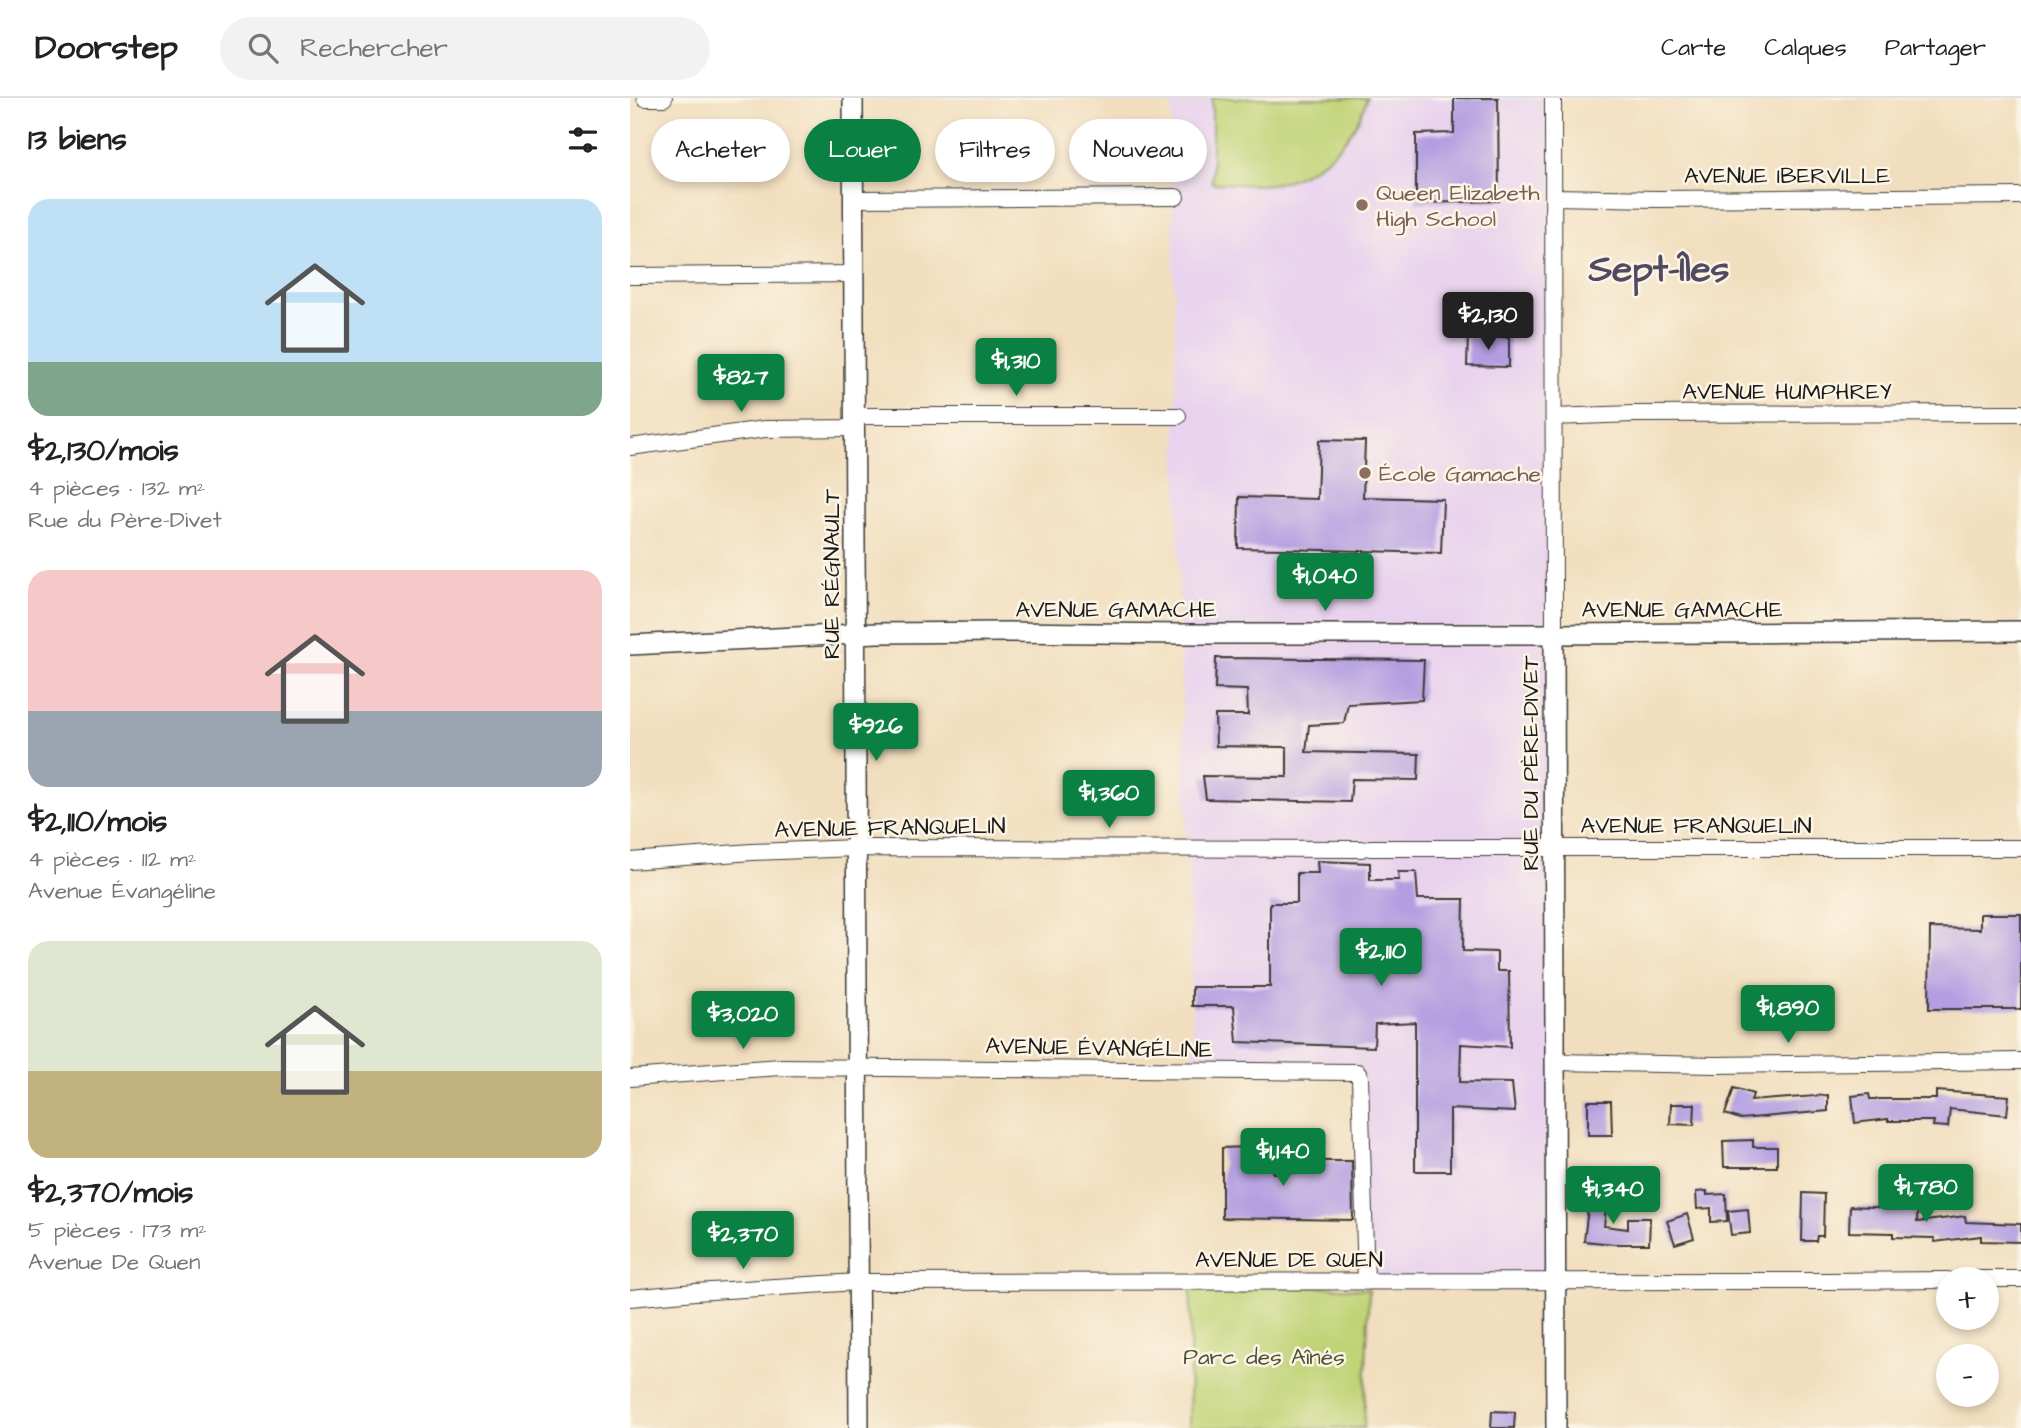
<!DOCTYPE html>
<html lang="fr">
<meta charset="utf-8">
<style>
body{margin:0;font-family:"Architects Daughter",sans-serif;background:#f2f2f2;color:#222;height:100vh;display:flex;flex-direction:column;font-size:26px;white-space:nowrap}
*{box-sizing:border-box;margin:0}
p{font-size:23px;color:#767676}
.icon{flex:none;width:38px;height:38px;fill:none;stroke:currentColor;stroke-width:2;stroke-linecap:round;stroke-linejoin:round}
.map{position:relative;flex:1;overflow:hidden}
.panel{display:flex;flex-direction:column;background:#fff;width:630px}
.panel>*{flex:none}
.top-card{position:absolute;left:21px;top:21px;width:665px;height:63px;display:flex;gap:14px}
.controls{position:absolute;left:1306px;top:1169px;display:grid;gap:14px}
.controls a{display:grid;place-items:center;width:63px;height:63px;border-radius:50%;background:#fff;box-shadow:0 4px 10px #0003;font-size:35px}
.price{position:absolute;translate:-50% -60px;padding:0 16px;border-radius:7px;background:#0b8043;color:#fff;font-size:23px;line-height:46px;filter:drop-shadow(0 2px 4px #0008)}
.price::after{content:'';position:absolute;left:50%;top:42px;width:21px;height:16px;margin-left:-10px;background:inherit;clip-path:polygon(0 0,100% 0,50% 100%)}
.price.current{background:#222;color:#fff}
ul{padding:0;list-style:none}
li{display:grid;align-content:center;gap:14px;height:371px;padding:0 28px}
li span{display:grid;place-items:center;height:217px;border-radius:21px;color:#555}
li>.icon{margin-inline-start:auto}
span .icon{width:126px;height:126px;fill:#fffc;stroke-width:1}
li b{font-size:30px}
h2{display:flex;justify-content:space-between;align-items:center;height:84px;padding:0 28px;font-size:30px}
.tag{padding:0 24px;border-radius:32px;background:#fff;box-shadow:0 4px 10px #0003;font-size:24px;line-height:63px}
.tag.current{background:#0b8043;color:#fff}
header{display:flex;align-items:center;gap:42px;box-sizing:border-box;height:98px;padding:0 35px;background:#fff;border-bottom:2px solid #e0e0e0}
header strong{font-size:33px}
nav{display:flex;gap:38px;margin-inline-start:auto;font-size:24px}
.search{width:490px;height:63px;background:#f2f2f2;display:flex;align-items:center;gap:18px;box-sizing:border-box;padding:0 24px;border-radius:38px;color:#767676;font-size:26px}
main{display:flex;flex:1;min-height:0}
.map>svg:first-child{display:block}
.built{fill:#e8d2ee}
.green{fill:#c0d376;stroke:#6e7849;stroke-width:2}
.building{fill:#b39ee1}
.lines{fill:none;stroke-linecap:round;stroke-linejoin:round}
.minor-casing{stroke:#3c3934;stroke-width:18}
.tertiary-casing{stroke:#3c3934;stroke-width:22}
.minor{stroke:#fff;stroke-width:16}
.tertiary{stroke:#fff;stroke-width:19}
.education-dot{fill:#8d6e63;stroke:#fcf5e5;stroke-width:2.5}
.labels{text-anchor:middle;stroke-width:5;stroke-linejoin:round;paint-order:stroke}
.street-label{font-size:23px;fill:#1c1c1c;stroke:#fcf5e5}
.education-label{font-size:23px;fill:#785e54;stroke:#fcf5e5;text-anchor:start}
.park-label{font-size:23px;fill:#4d5337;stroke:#fcf5e5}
.town-label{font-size:37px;font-weight:bold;fill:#514a61;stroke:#fcf5e5}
</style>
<header>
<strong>Doorstep</strong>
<div class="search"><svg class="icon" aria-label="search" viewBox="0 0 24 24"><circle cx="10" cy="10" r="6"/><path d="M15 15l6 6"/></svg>Rechercher</div>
<nav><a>Carte</a><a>Calques</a><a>Partager</a></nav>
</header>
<main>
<section class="panel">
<h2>13 biens<svg class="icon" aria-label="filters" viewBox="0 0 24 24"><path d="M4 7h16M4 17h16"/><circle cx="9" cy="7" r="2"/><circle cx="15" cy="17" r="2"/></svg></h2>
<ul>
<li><span style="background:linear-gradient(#bfe0f5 75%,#7fa58c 0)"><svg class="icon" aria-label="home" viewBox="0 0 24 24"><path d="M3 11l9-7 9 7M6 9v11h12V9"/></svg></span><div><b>$2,130/mois</b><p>4 pièces · 132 m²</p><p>Rue du Père-Divet</p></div></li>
<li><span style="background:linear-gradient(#f6c9c9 65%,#9aa5b1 0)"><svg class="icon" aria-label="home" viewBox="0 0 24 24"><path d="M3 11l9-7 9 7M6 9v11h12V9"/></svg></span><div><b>$2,110/mois</b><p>4 pièces · 112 m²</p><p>Avenue Évangéline</p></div></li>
<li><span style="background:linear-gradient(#dfe7d0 60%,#c2b280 0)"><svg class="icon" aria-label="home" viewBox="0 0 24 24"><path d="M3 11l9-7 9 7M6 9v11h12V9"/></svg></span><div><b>$2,370/mois</b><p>5 pièces · 173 m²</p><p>Avenue De Quen</p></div></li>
</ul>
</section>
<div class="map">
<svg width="1391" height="1330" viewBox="0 0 1391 1330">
<rect width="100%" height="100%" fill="#fcf5e5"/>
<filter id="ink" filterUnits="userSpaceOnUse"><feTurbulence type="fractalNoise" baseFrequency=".0143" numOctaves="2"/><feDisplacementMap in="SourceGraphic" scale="14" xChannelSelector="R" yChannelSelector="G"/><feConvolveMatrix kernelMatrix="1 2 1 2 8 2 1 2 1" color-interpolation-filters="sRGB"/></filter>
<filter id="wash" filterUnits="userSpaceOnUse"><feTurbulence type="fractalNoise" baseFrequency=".00686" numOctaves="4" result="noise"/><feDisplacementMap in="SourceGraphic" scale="28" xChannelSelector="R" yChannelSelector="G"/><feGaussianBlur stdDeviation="1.57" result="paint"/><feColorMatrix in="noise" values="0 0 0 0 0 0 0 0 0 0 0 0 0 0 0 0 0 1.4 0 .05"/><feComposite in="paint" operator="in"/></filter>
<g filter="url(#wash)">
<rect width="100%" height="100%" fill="#f1debe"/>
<!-- built -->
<path class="built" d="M541 0H922L926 1184H736L727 975 564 964 550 536Z"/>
<!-- green -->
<path class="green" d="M582 0H737C724 46 679 85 631 87 615 87 598 85 582 85Z
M561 1184 739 1191 734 1330H559Z"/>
<g id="blocks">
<!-- building -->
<path class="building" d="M824 0H868L869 103 786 105V36L824 35Z
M838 239H879V269L837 268Z
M689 342 735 343 733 399 813 401 811 455 608 450 609 399 687 401Z
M586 560 794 562 792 602 718 606 714 625 679 627 676 654 789 656 788 682 722 681 720 704 576 701 573 678 657 679V649L586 648 585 617H618L617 592 585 591Z
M687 763 740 765V782H769L768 774H786L788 801H834L833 853 867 854V873H879L880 949 831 946 830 984 882 985 885 1014 820 1011V1073H785V924L745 926 744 949 607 944 604 908H562V889H640V805H667V775H688Z
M1350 816H1391V911H1299L1300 830 1350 831Z
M1104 990 1123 996 1121 1003 1198 997V1013L1110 1021 1095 1016Z
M1306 993 1379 998 1377 1017 1320 1011 1318 1029 1303 1028 1304 1023H1258V1021L1225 1025 1222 998 1239 996 1240 1001H1306Z
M958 1003H981L982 1037H958Z
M1041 1006H1065L1064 1027 1040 1026Z
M1123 1042V1049H1147V1069H1094L1093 1043Z
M642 1048 643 1075H690L691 1063H722L723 1122 592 1120V1050Z
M1077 1093V1097L1096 1096 1097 1123 1081 1124V1110L1067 1111 1066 1094Z
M960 1094 978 1096 974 1128 998 1131V1120H1020L1019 1146H984L954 1143Z
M1173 1095 1194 1096 1193 1138H1187L1186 1143H1172Z
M1264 1097 1288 1098 1287 1124 1335 1118 1336 1124 1391 1126V1144L1351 1143V1138L1305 1144 1304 1140 1263 1139V1135L1219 1134 1220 1108 1264 1110Z
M1118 1111 1120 1135 1101 1137 1098 1113Z
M1057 1116 1064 1140 1045 1146 1037 1123Z
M862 1313 885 1314 884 1330H861Z"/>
</g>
</g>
<g filter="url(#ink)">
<use href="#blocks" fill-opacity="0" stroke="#3c3934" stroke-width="2"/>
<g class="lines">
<defs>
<path id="minor" d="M15 0H34
M923 0 924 536
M923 99 1027 101 1391 98
M223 101 546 99
M0 178 224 176
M225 318H548
M924 319 1003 316 1391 315
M0 349 135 331 225 330
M740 750H1391
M0 763 122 754 226 750 731 751
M925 964 1085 967 1391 963
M0 980 150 969 727 974 730 979 736 1184
M1345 1181H1391
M0 1200 65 1194 228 1184 1196 1183 1318 1182"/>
<path id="tertiary" d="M223 0 229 1330
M924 536 926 1330
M0 547 247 535 376 534 550 536H924L1391 533"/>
</defs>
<!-- minor casing -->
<use href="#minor" class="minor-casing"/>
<!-- tertiary casing -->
<use href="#tertiary" class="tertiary-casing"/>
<!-- minor -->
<use href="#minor" class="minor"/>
<!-- tertiary -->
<use href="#tertiary" class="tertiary"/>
</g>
</g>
<!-- markers -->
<g class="education-dot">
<circle cx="732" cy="107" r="7"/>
<circle cx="735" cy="375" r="7"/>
</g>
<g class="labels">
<!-- street labels -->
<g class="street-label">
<text x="1157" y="85">AVENUE IBERVILLE</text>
<text x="1157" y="301">AVENUE HUMPHREY</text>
<text transform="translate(201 476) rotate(-90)" y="8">RUE RÉGNAULT</text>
<text x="486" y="519">AVENUE GAMACHE</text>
<text x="1052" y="519">AVENUE GAMACHE</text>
<text transform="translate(900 665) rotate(-90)" y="8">RUE DU PÈRE-DIVET</text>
<text x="1066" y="735">AVENUE FRANQUELIN</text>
<text transform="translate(260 729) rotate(-1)" y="8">AVENUE FRANQUELIN</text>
<text transform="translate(469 949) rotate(1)" y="8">AVENUE ÉVANGÉLINE</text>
<text x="659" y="1169">AVENUE DE QUEN</text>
</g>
<!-- education labels -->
<g class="education-label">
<text x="746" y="102">Queen Elizabeth<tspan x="746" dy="26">High School</tspan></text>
<text x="749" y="383">École Gamache</text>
</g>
<!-- park labels -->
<g class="park-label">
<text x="634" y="1266">Parc des Aînés</text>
</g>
<!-- town labels -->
<g class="town-label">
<text x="1029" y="183">Sept-Îles</text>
</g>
</g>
</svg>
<div class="controls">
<a>+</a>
<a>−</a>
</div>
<b class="price current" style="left:858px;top:254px">$2,130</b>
<b class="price" style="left:386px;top:300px">$1,310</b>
<b class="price" style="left:111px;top:316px">$827</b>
<b class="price" style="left:695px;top:515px">$1,040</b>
<b class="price" style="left:246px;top:665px">$926</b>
<b class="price" style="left:479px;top:732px">$1,360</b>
<b class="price" style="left:751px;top:890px">$2,110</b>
<b class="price" style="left:1158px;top:947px">$1,890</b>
<b class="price" style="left:113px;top:953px">$3,020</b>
<b class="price" style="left:653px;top:1090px">$1,140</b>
<b class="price" style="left:1296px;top:1126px">$1,780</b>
<b class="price" style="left:983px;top:1128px">$1,340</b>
<b class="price" style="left:113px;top:1173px">$2,370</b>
<div class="top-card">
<a class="tag">Acheter</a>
<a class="tag current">Louer</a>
<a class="tag">Filtres</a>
<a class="tag">Nouveau</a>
</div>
</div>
</main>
